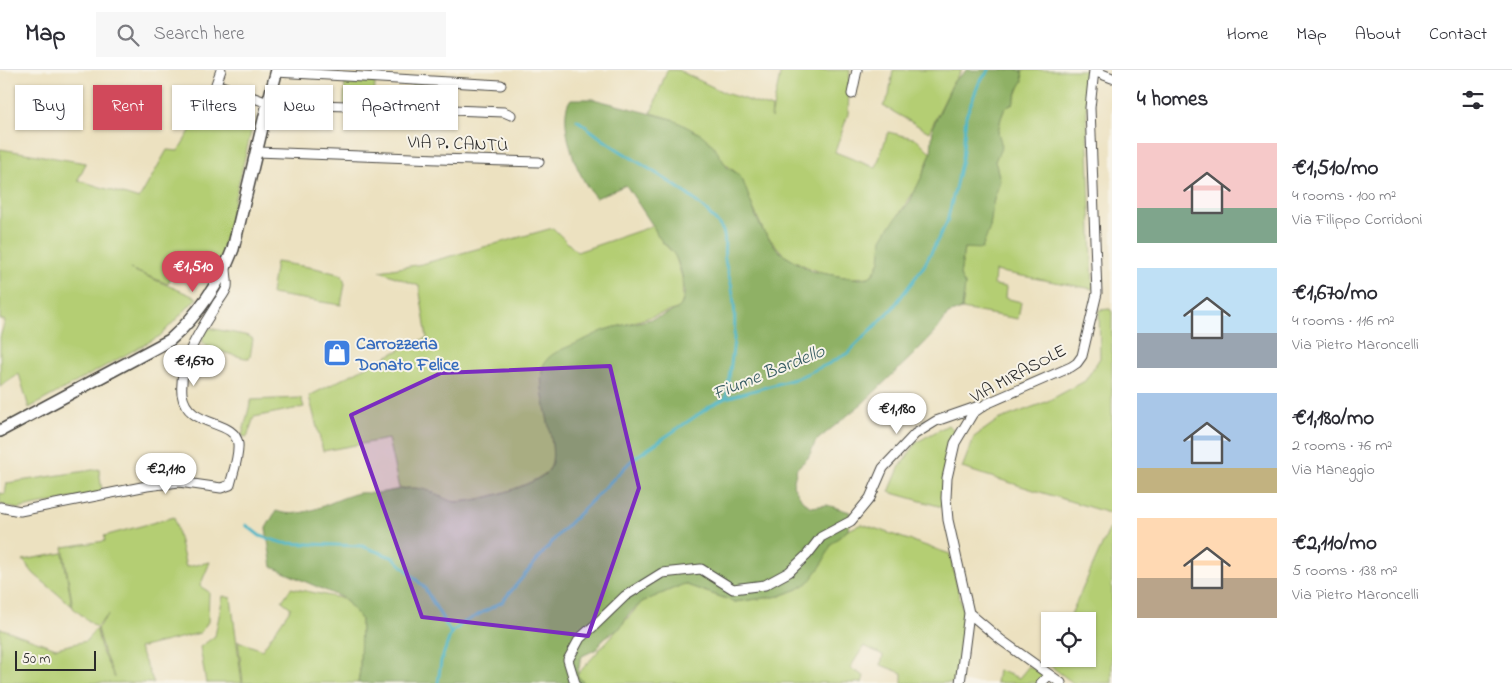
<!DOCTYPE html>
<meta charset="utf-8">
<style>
body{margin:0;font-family:"Indie Flower",sans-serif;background:#f7f7f7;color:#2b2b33;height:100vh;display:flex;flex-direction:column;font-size:19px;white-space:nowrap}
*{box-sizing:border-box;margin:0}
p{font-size:16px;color:#7c7c81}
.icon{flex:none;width:28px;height:28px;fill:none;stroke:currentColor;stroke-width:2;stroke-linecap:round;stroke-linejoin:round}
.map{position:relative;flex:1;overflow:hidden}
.drawer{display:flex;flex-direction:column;background:#fff;width:400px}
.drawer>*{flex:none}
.banner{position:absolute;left:15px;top:15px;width:475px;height:45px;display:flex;gap:10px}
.buttons{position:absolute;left:1041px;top:542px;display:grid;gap:10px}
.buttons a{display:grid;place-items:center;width:55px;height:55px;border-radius:0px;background:#fff;box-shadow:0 1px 4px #0004;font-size:25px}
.scale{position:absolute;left:15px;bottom:12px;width:81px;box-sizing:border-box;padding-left:5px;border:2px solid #2b2b2b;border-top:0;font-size:14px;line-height:18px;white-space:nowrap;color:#2b2b2b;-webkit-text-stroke:4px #f7f3e8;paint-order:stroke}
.price{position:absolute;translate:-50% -42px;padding:0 11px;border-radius:18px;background:#fff;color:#222;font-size:16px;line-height:32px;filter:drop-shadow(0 1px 2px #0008)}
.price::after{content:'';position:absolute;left:50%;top:30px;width:15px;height:11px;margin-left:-8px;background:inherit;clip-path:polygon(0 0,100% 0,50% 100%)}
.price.active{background:#d1495b;color:#fff}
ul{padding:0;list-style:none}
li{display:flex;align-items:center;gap:15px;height:125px;padding:0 25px}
li span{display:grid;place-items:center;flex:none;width:140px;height:100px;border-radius:0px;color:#555}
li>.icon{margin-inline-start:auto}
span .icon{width:60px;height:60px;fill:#fffc;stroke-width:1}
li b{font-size:21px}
h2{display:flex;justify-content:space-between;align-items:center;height:60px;padding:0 25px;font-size:21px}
.chip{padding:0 18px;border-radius:0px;background:#fff;box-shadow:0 1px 4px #0004;font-size:18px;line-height:45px}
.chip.active{background:#d1495b;color:#fff}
header{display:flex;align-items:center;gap:30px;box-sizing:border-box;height:70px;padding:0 25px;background:#fff;border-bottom:1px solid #e1e1e2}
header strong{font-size:24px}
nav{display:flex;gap:28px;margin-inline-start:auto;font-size:18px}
.search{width:350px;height:45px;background:#f7f7f7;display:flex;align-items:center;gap:12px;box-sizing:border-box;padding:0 18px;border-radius:0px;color:#7c7c81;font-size:19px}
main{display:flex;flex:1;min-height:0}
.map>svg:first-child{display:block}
.green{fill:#b4ce73;stroke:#707c4f}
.forest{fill:#8fb165;stroke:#5d6e48}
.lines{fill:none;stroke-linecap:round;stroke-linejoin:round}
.stream{stroke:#47b3c4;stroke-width:3}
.minor-casing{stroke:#484641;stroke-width:11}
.tertiary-casing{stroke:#484641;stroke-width:14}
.minor{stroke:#fff;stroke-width:9}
.tertiary{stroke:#fff;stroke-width:11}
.marked{fill:#7b2cbf;fill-opacity:0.2;stroke:#7b2cbf;stroke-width:4;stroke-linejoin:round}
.labels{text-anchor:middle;stroke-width:4;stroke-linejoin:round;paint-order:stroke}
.street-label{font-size:18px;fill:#2b2b2b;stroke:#f7f3e8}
.shop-label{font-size:18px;font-weight:bold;fill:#366cbe;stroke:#f7f3e8;text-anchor:start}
.water-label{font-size:19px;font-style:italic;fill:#355b61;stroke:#f7f3e8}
</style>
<header>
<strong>Map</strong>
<div class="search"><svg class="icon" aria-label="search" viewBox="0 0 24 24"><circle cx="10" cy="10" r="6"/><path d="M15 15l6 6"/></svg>Search here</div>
<nav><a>Home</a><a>Map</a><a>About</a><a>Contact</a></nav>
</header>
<main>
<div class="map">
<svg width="1112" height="613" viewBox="0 0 1112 613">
<rect width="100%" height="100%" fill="#f7f3e8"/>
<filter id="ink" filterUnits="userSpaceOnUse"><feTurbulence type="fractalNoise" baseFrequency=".02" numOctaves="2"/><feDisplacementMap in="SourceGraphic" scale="10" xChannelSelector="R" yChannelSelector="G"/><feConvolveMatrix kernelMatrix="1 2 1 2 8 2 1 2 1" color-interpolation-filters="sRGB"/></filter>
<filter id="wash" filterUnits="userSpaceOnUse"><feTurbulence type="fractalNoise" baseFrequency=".0096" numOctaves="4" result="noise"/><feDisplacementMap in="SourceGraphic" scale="20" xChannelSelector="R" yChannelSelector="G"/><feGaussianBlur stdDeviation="1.12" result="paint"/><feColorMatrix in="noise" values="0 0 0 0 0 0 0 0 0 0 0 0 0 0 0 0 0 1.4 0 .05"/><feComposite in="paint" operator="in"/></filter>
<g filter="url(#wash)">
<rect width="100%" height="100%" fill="#ece1c0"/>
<!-- green -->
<path class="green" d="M667 0H678L725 23 772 38 771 48 781 0H850L848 44 835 82 876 98 888 62 917 69 931 83 919 114 883 169 880 191 874 203 869 207 851 208 826 204 807 197 785 186 764 162 738 104 666 47 651 43Z
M893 0H962L954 11 929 62 883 36 889 26Z
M1022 0H1090L1086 23 1093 219 995 201 994 215 1006 217 1005 228 1021 232 1018 249 962 239 965 215 960 206 964 177 982 178 990 157 993 133 1000 110 995 91 1001 76 998 62 1001 48 1005 38 1013 34C1017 22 1023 12 1022 0Z
M345 12H375L374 35 344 34Z
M412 14 445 16V21H453L452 39 411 37Z
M208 31 255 46 219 193 214 200 179 187 168 214 130 199 197 228 160 266 29 338 19 304 0 317V267L5 251 0 249V79L86 93 78 110 139 129 167 80 178 81Z
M653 156 662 172 675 185 682 207 683 229 680 238 604 261 542 314C544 339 556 371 552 394 548 414 469 435 451 431 442 429 435 422 426 420 418 417 408 419 399 418L388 369 323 381 309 326 411 274 427 268 419 216 380 201 422 194 553 158 577 182Z
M276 192 315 198 342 205 345 214 341 235 271 224Z
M1110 239 1112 242V444L962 398 974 367 998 350 1046 332 1085 311 1100 288 1099 240Z
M209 258 249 266 253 269 250 287 249 288H245L210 279 203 273C202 266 203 262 209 258Z
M301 328 304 337 254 347 247 367 242 366 251 330Z
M948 355 956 362C946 386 943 411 942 437L889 422 899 398 917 372Z
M99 399 102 422 17 439 0 434V423L5 424 7 413Z
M174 447 186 497 210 492 200 516 209 522 208 552 200 563 139 578 154 613H0V558L56 578 86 571 96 558 102 582 115 608 103 581 97 558 109 544 96 557 73 538 63 477 105 471 104 466Z
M1112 453V613H1073L1048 594 1051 589H1088V551H1068Z
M862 454 950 484 964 547V569L958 613H902V603L881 595 883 585 864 576 850 598 864 606 862 613H584L577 605 642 532 684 514 735 532 780 526 798 519 832 473 848 460Z
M63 483 72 536 34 504 23 490Z
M291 518 345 529 361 550 360 600 358 613H243L238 571 262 580 291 538 282 531Z
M223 526 231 528 242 613H206L200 577 215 566Z
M1029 596 1043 605 1038 613H996L998 600 1019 608Z"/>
<!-- forest -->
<path class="forest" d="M967 0H1022L1023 11 1018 19 1013 34 1005 38 1001 48 998 62 1002 76 995 91 1000 110 993 133 990 157 982 179 964 178 960 206 965 215 962 239 948 244 937 260 915 283 864 332 816 371 808 388 797 398 793 415 802 430 811 437 827 435 850 442 848 460 832 473 821 496 808 513 798 519 780 526 735 532 684 514 642 532 628 545 620 558 604 568 597 579 582 586 577 605 584 613H358L360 600 361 550 345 529 272 497 266 458 276 441C304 451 332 429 359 423 365 422 372 424 378 423 394 421 410 415 426 420 435 422 447 431 454 432 473 434 538 415 549 400 563 381 531 314 545 292 552 281 570 277 581 271 589 268 597 263 605 260 628 252 655 252 677 239 691 231 681 197 675 186 672 180 667 177 663 172 658 168 656 161 653 156 644 142 635 129 626 115L596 128C590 121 585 114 581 105 572 89 558 44 571 29H593L672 49 702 65 713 75 727 97 738 104 743 111 757 149 764 162 778 180 785 186 812 201 838 206 860 209 869 207 874 203 880 191 882 169 890 156 910 131 925 100 931 83 933 56 954 11Z"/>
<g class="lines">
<!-- stream -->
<path class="stream" d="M577 50C588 58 599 67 611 75 647 99 693 121 720 156 728 166 723 178 725 189 726 199 731 209 732 219 739 255 731 293 726 328
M246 455 260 466 283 473 362 476 394 488 424 517 451 563
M438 613 441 591 451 563 463 553 502 532 558 465 633 389 712 335 726 328 795 309 828 294 848 283 892 239 924 196 947 152 962 89 966 46 979 13 989 0"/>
</g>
</g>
<g filter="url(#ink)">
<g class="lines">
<defs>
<path id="minor" d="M221 0 216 14 268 33 504 42 511 45
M1094 1 1112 8
M276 2 501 15
M852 24 857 0
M257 82 438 89 539 92
M0 437 20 441 147 416 179 412 221 418 230 415C233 403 239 387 238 374 235 348 187 359 182 324 179 292 199 262 215 237 218 231 225 224 227 217 228 212 226 204 226 198
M575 613 568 590 580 568 595 555 625 526 662 503 701 499 733 519 765 515 789 502 807 485 821 467 851 451 870 428 883 398 915 364 936 351 979 336
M960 613 969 543
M1041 613 1049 605
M1061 613 1001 570 969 543 948 450 946 428 947 408 955 373 973 343 986 334 1071 297 1077 293 1082 286 1097 223 1090 38 1094 0"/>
<path id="tertiary" d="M0 361 170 270C197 246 220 213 233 179L268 33 277 0"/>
</defs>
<!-- minor casing -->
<use href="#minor" class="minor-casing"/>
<!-- tertiary casing -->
<use href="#tertiary" class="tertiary-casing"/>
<!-- minor -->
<use href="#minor" class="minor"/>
<!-- tertiary -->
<use href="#tertiary" class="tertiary"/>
</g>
</g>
<!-- marked area -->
<path class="marked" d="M610 296 639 418 588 566 422 547 351 345 441 303Z"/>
<!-- icons -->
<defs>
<symbol id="shop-square" viewBox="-11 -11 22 22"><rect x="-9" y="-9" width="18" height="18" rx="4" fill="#3f7fe0" stroke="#f7f3e8"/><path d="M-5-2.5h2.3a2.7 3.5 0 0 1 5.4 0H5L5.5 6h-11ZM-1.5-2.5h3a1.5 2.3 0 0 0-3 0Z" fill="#fff"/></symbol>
</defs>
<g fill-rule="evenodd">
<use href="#shop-square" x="321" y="267" width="32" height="32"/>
</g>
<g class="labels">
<!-- street labels -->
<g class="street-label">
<text transform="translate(458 73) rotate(2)" y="6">VIA P. CANTÙ</text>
<text transform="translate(1018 303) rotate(-28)" y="6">VIA MIRASOLE</text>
</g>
<!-- shop labels -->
<g class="shop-label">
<text x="356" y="279">Carrozzeria<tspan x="356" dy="21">Donato Felice</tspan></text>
</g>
<!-- water labels -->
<g class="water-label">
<text transform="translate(768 301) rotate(-22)" y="7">Fiume Bardello</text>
</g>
</g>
</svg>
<div class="buttons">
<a><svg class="icon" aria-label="locate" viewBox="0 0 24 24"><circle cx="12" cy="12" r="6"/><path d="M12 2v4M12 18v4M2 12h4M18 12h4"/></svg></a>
</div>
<div class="scale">50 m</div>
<b class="price active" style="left:193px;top:223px">€1,510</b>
<b class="price" style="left:194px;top:317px">€1,670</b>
<b class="price" style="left:897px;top:365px">€1,180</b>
<b class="price" style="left:166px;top:425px">€2,110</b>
<div class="banner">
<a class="chip">Buy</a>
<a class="chip active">Rent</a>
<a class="chip">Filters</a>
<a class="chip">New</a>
<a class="chip">Apartment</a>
</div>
</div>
<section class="drawer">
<h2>4 homes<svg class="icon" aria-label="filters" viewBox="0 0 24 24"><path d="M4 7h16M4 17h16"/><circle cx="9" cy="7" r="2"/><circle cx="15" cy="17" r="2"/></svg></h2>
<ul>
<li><span style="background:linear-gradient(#f6c9c9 65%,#7fa58c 0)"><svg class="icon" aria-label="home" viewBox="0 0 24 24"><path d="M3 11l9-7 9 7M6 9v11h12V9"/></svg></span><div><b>€1,510/mo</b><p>4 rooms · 100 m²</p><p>Via Filippo Corridoni</p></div></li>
<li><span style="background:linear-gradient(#bfe0f5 65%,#9aa5b1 0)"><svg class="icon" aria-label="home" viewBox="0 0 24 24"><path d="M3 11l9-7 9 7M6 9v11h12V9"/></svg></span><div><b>€1,670/mo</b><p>4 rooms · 116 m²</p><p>Via Pietro Maroncelli</p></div></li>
<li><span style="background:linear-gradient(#a9c7e8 75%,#c2b280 0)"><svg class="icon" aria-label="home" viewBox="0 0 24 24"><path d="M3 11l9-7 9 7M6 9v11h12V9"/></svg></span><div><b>€1,180/mo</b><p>2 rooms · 76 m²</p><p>Via Maneggio</p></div></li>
<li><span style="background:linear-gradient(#ffd9b3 60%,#b9a48a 0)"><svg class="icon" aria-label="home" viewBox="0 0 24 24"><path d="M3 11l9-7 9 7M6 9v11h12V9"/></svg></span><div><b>€2,110/mo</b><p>5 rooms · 138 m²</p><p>Via Pietro Maroncelli</p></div></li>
</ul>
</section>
</main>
